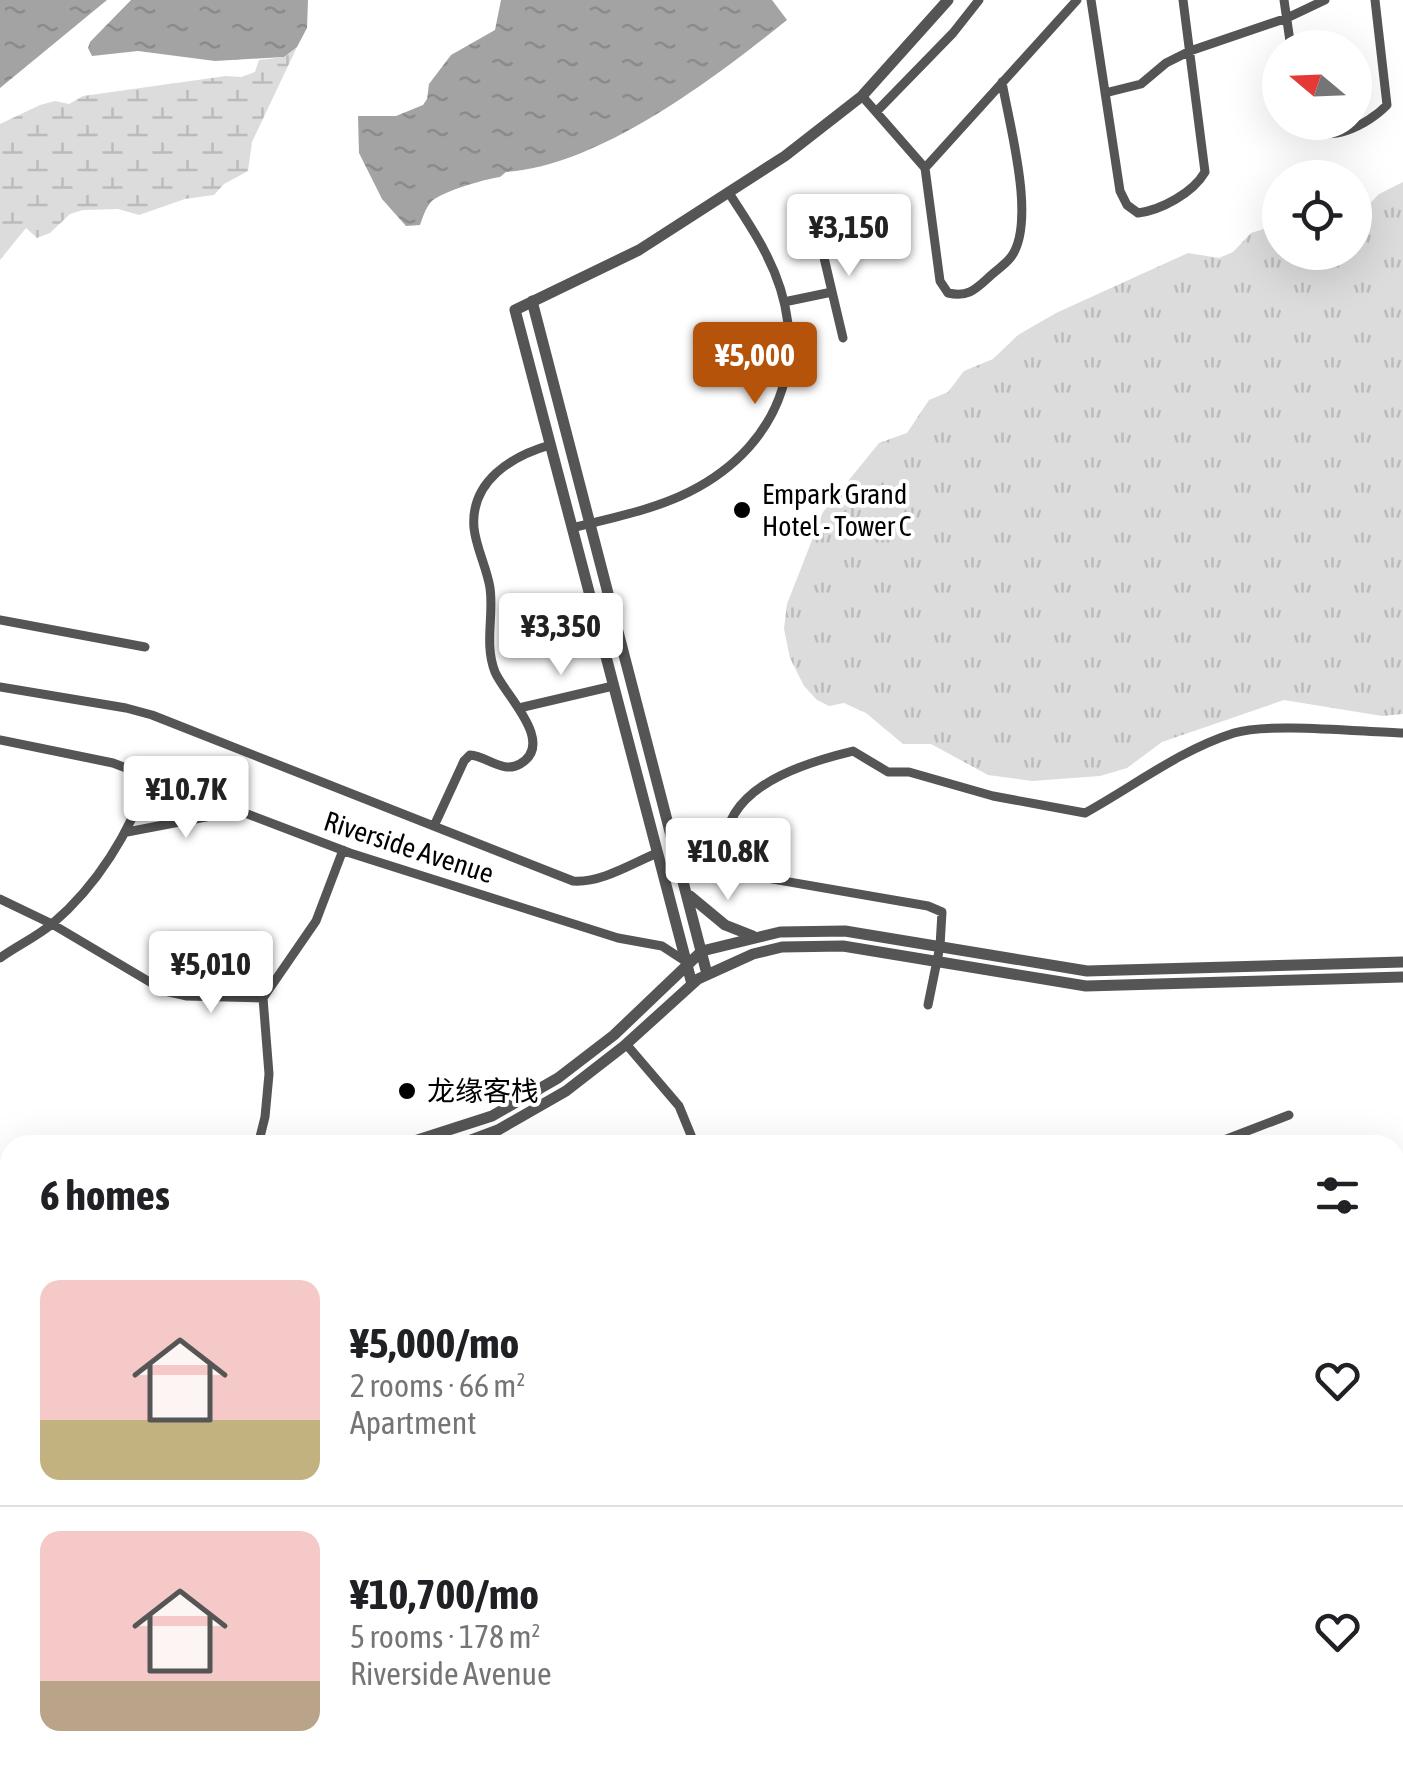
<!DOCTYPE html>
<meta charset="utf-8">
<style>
body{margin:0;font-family:"Asap Condensed","Noto Sans SC",sans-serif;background:#f6f6f6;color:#202124;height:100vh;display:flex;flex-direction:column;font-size:38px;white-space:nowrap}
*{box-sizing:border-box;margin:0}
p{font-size:32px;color:#757577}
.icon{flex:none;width:55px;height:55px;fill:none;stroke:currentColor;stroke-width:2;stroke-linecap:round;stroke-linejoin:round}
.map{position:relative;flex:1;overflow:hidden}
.side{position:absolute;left:0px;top:1135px;width:1405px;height:642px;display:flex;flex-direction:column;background:#fff;border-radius:30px 30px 0 0;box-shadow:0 10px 40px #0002}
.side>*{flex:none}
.needle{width:65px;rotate:289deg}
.buttons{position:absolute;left:1262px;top:30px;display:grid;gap:20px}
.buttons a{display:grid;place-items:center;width:110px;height:110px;border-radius:50%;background:#fff;box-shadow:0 10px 40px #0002;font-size:50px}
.price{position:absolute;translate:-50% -85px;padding:0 22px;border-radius:10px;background:#fff;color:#222;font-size:32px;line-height:65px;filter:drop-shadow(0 2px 5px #0008)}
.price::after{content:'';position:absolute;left:50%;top:60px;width:30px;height:22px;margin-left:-15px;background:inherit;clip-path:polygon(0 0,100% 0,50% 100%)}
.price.current{background:#b45309;color:#fff}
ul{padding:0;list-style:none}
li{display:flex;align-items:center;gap:30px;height:250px;padding:0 40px}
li+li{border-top:2px solid #e0e0e0}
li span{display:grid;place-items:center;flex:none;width:280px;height:200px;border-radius:20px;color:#555}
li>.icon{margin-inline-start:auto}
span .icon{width:120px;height:120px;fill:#fffc;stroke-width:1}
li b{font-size:42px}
h2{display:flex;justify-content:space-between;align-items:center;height:120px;padding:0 40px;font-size:42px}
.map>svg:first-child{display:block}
.grass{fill:url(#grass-tufts)}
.wetland{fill:url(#wetland-marsh)}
.park{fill:#dcdcdc}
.water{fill:url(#water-ripples)}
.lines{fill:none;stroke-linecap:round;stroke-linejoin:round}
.trunk-casing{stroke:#dbdbdb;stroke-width:20}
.minor{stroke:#555;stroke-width:9}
.tertiary{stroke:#555;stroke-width:11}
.secondary{stroke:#222;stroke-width:12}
.trunk{stroke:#000;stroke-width:15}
.poi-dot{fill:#000;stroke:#fff;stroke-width:4}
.labels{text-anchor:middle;stroke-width:8;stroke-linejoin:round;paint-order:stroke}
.poi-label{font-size:28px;fill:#000;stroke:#fff;text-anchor:start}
.street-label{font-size:28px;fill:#000;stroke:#fff}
</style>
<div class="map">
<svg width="1403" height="1776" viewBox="0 0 1403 1776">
<defs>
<pattern id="grass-tufts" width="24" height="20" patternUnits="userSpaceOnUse" patternTransform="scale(2.5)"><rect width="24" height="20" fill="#dcdcdc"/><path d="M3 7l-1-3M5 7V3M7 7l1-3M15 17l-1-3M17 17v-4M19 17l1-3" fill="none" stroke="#bbb"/></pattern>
<pattern id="wetland-marsh" width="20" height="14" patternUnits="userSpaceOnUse" patternTransform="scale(2.5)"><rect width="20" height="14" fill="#dcdcdc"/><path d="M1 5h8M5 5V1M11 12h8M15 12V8" fill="none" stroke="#bbb"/></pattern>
<pattern id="water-ripples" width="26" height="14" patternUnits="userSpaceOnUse" patternTransform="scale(2.5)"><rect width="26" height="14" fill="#a3a3a3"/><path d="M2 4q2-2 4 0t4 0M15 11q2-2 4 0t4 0" fill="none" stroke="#8b8b8b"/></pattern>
</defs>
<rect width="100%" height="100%" fill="#fff"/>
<!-- grass -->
<path class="grass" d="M1403 182V714L1382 716 1284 700 1162 742 1127 768 1100 776 1032 781 988 775 931 744H903L866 713 844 703 829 706 817 700 804 686 790 658 784 629 787 604 823 512 879 443 907 433 929 400 948 392 964 371 993 359 1018 335 1056 313 1188 253 1219 258 1233 252 1251 233 1280 224V252H1355V219L1379 194Z"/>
<!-- wetland -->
<path class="wetland" d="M297 47 252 142 248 171 224 184 214 195 185 199 139 215 118 209 83 210 70 214 50 233 37 238 26 228 0 260V124L40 105 55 101 69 104 83 96 226 76 241 77 255 72 259 60 284 57Z"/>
<!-- park -->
<path class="park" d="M1403 1493V1678L1400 1679 1395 1736V1495Z"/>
<!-- water -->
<path class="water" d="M0 0H107L0 88Z
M131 0H308L307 28 297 47 284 57 215 61 138 51 92 56 88 48 90 42Z
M501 0H772L787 20C713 79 601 165 506 172L500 177C485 179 440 192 431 202 425 209 423 217 420 225L406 226 382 199 359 153 358 116H396L423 105 427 99 429 84 451 55 495 30Z"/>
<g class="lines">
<defs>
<path id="trunk" d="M0 1218 10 1217
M0 1232 10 1231
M940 1768 943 1776"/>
</defs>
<!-- trunk casing -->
<use href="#trunk" class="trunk-casing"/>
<!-- minor -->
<path class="minor" d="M1091 0 1120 191 1127 205 1138 213C1161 210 1193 193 1205 172L1183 0
M1284 0 1291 48
M1105 93 1141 84 1166 63 1190 51 1287 18 1325 0
M862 96 925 168 940 281 948 293C967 297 974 291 988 278 995 271 1005 265 1011 257 1037 222 1009 124 1002 82
M876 112 953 33 979 0
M1305 122C1323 149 1369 124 1387 105L1375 0
M925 168 1077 0
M817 228 843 338
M784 302 832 292
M572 528C611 518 653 510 689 492 786 443 815 347 765 252 755 232 741 212 729 193
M0 620 145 647
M0 687 126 708 152 715 573 881C601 883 631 864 657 853
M519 708 613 686
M0 740 113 763 350 853 618 938 662 946 685 961
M434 826 464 761 470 755C487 756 503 774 520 764 557 743 504 694 495 672 484 644 494 616 490 588 487 568 476 548 474 528 470 481 512 456 550 445
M127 832 237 811
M0 899 52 924 165 991 187 996 263 998
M0 958C17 946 36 937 52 924 97 886 130 832 149 777
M928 1005 940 946 942 912 928 906 755 876 727 863C712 791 799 764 853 751L888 772H909L993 796 1085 813C1134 786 1180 750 1234 733 1269 722 1362 732 1403 733
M626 1044 679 1106 695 1145
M258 1145 265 1117 269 1074 263 998 316 921 343 850
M1211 1145 1289 1115
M0 1200 10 1199
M1395 1367 1403 1368
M914 1768 916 1776
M954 1768 957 1776"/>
<!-- tertiary -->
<path class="tertiary" d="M532 301 707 974
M690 896 725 925 753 936
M692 984 515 310 639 250 785 156 862 96 948 0
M402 1145 492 1116 558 1078 614 1035 702 951 780 932 845 931 1087 971 1403 962
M458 1145 498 1130 566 1091 624 1046 698 979 753 954 782 947 843 946 1086 986 1403 977
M0 1568 10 1566
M91 1776 92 1768
M593 1776 594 1768"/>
<!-- secondary -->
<path class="secondary" d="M374 1776 375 1768"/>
<!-- trunk -->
<use href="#trunk" class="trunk"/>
</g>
<!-- markers -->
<g class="poi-dot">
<circle cx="742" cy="510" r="10"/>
<circle cx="407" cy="1091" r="10"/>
</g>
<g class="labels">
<!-- poi labels -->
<g class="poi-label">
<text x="762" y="504">Empark Grand<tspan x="762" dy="32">Hotel - Tower C</tspan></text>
<text x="427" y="1101">龙缘客栈</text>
</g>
<!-- street labels -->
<g class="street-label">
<text transform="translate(409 847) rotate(18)" y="10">Riverside Avenue</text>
</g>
</g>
</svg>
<div class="buttons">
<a><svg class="needle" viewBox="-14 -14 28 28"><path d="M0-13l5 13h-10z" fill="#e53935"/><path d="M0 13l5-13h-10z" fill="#757577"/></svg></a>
<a><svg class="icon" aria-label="locate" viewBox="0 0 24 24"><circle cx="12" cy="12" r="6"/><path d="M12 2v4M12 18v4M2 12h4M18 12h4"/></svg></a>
</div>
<b class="price" style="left:849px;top:279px">¥3,150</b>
<b class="price current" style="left:755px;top:407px">¥5,000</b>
<b class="price" style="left:561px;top:678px">¥3,350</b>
<b class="price" style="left:186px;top:841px">¥10.7K</b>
<b class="price" style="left:728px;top:903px">¥10.8K</b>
<b class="price" style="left:211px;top:1016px">¥5,010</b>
<section class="side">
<h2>6 homes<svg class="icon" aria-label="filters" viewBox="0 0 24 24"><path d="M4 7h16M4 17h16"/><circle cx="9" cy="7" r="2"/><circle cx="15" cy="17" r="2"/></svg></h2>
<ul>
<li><span style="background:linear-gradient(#f6c9c9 70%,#c2b280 0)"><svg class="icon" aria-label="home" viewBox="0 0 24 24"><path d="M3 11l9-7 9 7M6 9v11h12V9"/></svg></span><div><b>¥5,000/mo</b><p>2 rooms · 66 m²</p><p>Apartment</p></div><svg class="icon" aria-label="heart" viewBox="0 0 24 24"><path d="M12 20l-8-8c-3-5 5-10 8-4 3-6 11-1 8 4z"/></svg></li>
<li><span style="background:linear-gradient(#f6c9c9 75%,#b9a48a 0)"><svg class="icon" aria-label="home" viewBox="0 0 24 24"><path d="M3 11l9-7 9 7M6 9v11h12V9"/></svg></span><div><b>¥10,700/mo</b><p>5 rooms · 178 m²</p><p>Riverside Avenue</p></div><svg class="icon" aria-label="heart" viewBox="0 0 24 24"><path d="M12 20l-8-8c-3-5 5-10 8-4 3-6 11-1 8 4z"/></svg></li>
</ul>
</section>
</div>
